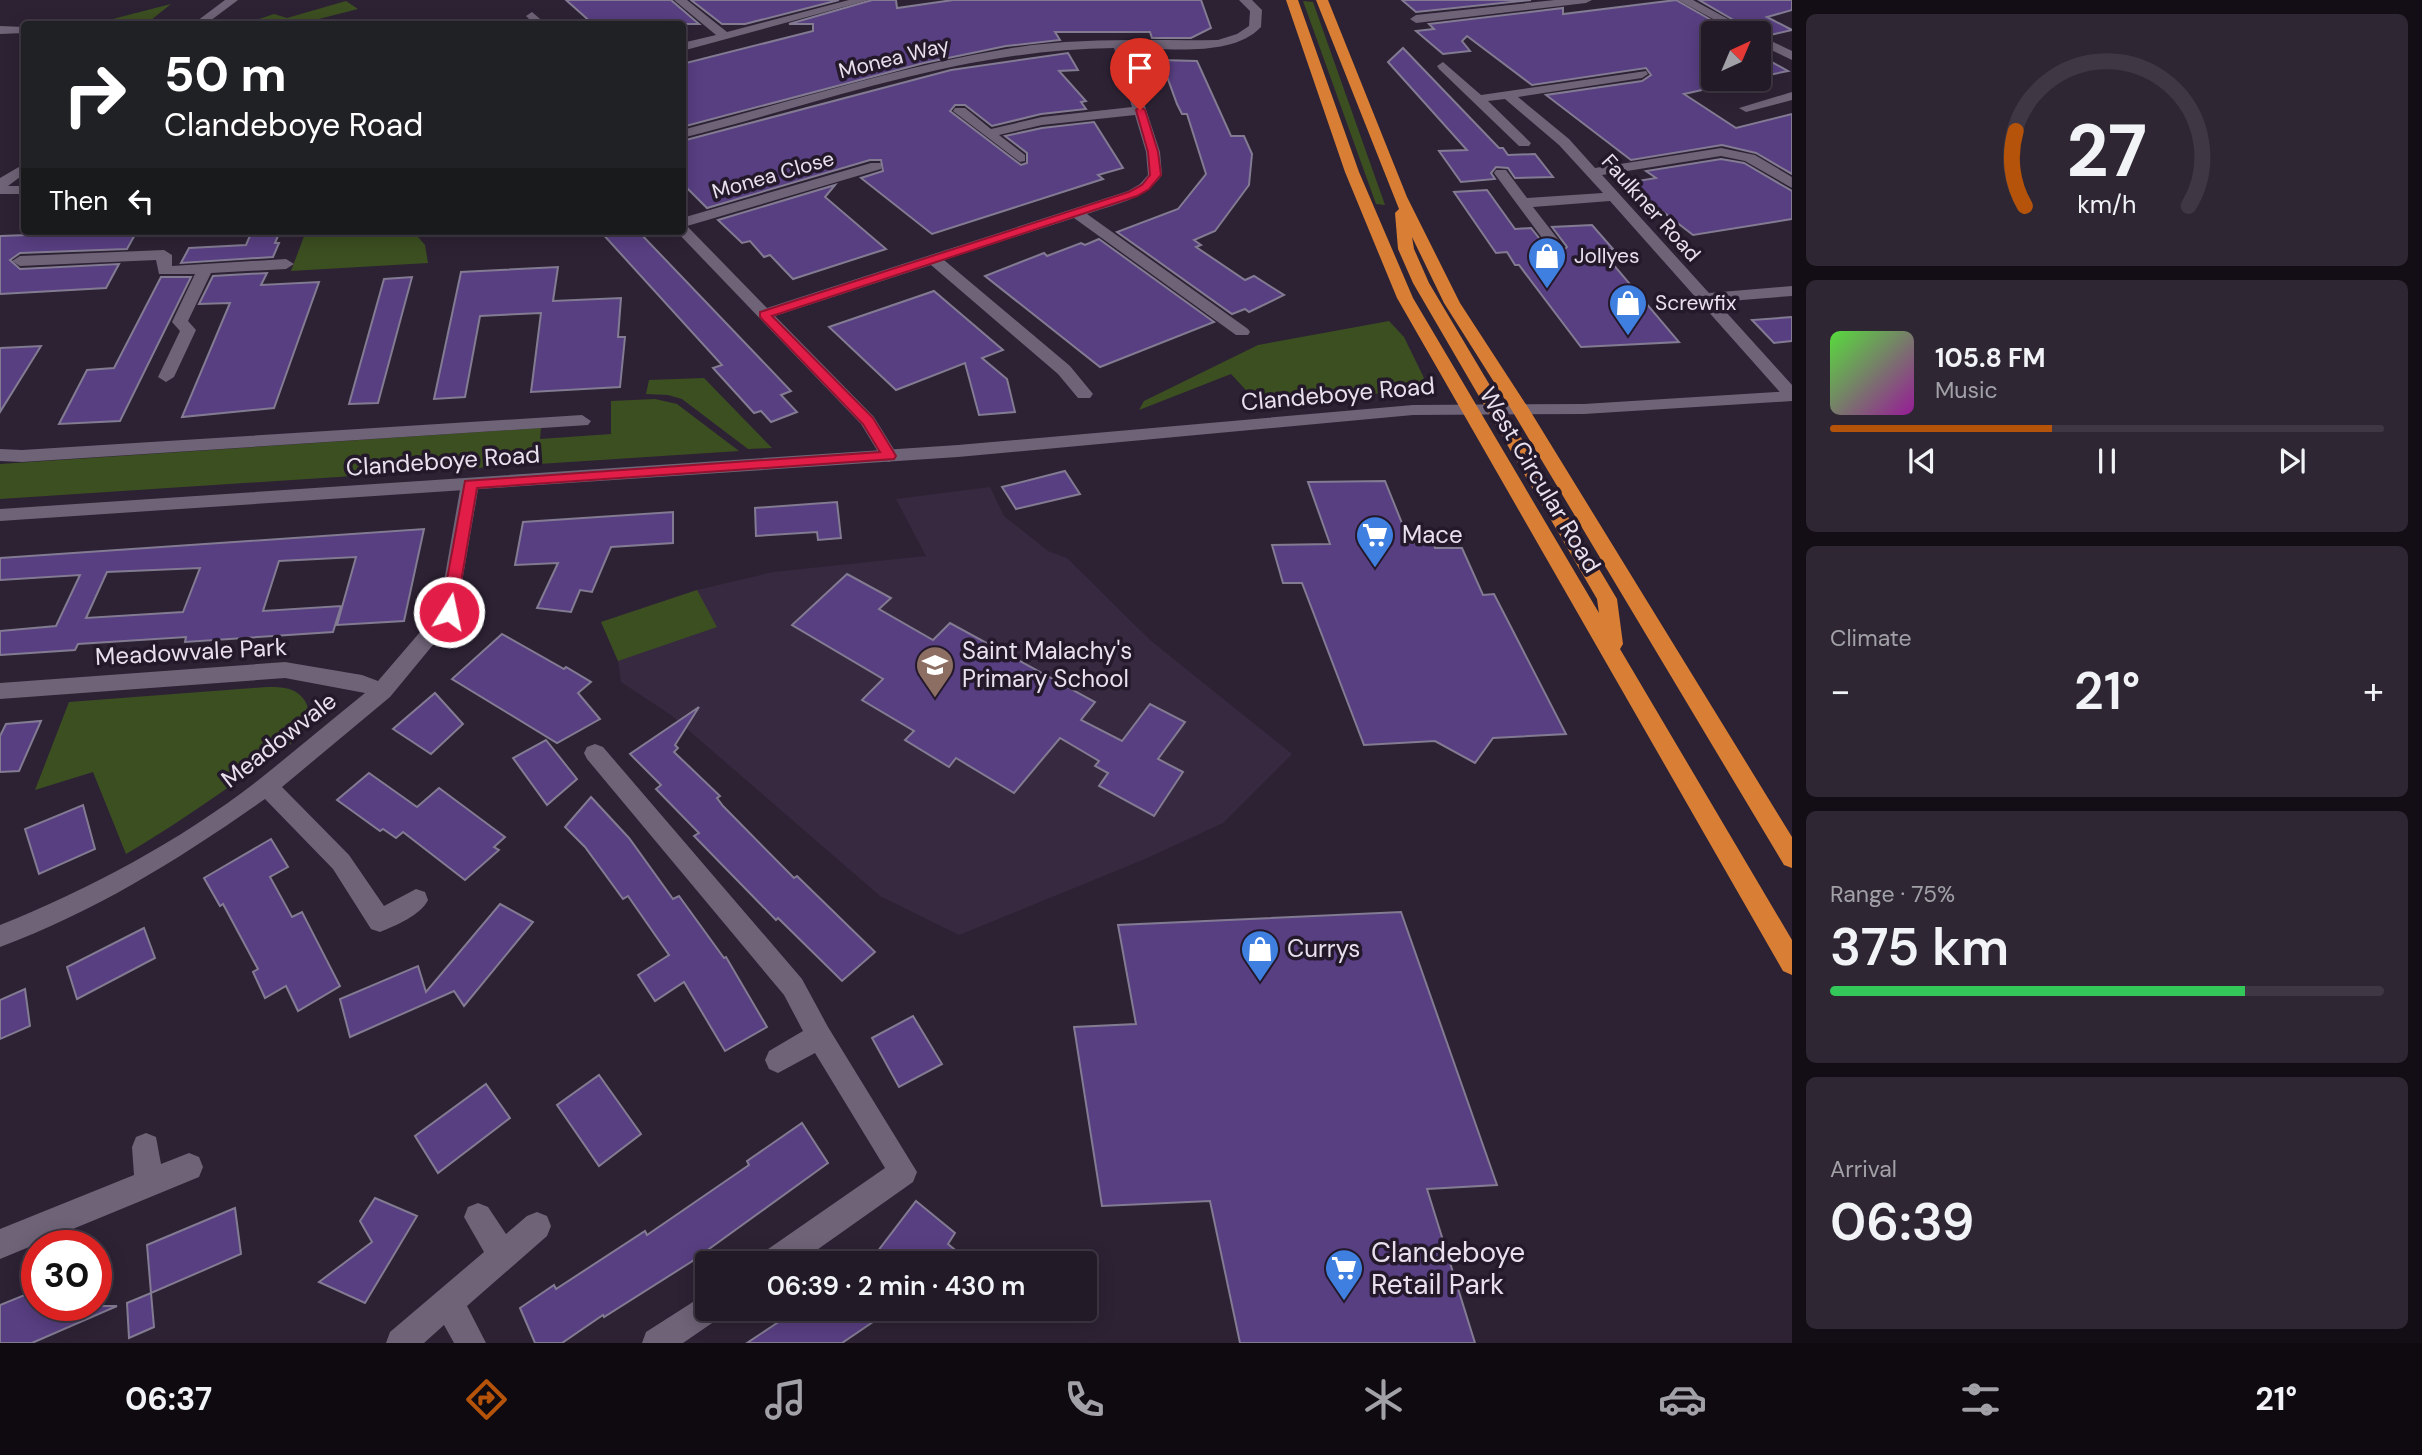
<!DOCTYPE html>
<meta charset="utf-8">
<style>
body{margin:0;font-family:"DM Sans",sans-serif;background:#2e2733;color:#f1f3f6;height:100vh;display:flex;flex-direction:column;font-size:26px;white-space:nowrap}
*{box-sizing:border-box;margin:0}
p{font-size:23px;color:#a2a1a7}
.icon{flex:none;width:38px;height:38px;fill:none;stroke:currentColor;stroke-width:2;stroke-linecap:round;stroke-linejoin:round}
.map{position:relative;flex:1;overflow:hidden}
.side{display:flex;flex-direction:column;gap:14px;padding:14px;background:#130e15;width:630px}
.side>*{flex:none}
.top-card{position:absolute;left:21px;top:21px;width:665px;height:214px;border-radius:7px;box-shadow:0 4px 18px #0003,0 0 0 2px #3f3844;background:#202124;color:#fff;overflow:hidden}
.needle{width:46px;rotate:44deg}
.fabs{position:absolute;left:1701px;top:21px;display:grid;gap:14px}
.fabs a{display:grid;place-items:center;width:70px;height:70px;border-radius:7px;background:#221a27;box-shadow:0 4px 18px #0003,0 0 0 2px #3f3844;font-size:35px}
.speed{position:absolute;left:21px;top:1230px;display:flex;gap:14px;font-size:35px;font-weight:700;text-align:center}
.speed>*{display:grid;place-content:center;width:91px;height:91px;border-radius:50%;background:#221a27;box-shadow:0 4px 18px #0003,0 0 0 2px #3f3844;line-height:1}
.speed .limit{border:10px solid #d22;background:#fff;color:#111}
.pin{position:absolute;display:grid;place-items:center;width:60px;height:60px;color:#fff;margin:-72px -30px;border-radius:50% 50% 50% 0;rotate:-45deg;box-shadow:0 0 7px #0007}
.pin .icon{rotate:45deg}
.me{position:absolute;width:77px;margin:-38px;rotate:10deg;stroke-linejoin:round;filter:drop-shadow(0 0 5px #0008)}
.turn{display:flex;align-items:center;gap:24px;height:147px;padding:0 28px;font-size:32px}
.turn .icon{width:91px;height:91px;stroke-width:2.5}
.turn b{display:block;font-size:49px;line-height:60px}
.then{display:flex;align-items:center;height:66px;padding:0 28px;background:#0003;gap:14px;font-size:26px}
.big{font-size:52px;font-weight:600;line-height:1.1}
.side .widget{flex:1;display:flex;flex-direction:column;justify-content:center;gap:10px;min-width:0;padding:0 24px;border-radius:10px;background:#2e2733}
.side .dial{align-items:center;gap:0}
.dial svg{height:182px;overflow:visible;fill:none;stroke:#3f3844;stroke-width:7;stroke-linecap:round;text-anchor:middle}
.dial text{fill:#f1f3f6;stroke:none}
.song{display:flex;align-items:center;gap:21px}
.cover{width:84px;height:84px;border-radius:10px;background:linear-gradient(135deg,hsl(110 70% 55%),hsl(300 70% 35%))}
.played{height:7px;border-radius:4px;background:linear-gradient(90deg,#b45309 40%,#3f3844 40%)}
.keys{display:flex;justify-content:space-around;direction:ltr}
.heat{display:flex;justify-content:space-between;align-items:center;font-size:38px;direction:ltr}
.charge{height:10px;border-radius:5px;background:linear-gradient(90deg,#34c759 75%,#3f3844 0)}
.trip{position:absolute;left:695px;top:1251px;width:402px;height:70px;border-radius:7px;background:#221a27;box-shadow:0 4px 18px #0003,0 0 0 2px #3f3844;font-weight:600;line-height:70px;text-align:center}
.dock{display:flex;height:112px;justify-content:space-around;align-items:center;background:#0e0a10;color:#a2a1a7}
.dock .icon{width:49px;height:49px}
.dock .on{color:#b45309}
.dock b{font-size:32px;color:#f1f3f6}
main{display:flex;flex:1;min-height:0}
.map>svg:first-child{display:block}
.built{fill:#372940}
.green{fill:#3c4f21}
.building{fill:#583f82;stroke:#827b92;stroke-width:2;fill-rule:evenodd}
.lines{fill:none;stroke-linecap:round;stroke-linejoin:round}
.street{fill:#6f6377;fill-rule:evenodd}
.secondary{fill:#6f6377;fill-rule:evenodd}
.highway{fill:#d87f35;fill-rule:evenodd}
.route{fill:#e11d48;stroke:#92132f;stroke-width:2}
.labels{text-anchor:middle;stroke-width:7;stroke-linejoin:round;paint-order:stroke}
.far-street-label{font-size:21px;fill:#e8e1ed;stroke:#23192a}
.far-poi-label{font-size:21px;fill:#e8e1ed;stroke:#23192a;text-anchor:start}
.street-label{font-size:24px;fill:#e8e1ed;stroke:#23192a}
.poi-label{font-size:24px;fill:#e8e1ed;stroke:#23192a;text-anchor:start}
.near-poi-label{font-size:28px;fill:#e8e1ed;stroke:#23192a;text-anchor:start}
</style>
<main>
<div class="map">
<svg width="1792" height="1343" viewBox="0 0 1792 1343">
<rect width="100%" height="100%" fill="#2d2234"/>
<path class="built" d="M990,487l14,29 44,35 19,7 83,82 142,114 -69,69 -78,36 -186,76 -79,-39 -209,-181 -50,-33 -3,-21 -17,-39 96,-32 76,-18 153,-16 -30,-57z"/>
<g class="green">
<path d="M346,1l12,8 -59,15h-46l6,-5 15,-5 13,4z"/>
<path d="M1303,1l10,1 72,203 -9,-1z"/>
<path d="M171,4l-25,20h-45v-2z"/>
<path d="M306,231h107l12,14 3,18 -137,8z"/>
<path d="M1389,321l15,16 20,41 -4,7 -10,6 -152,12 -27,-29 -92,36 5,-9 114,-56z"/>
<path d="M704,378l68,70 -24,1 -66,-50 -14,-4 -22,-1 3,-14z"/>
<path d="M655,399l22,5 62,47 -739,48v-35l541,-36 -1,11 71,-5v-33z"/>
<path d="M697,590l20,37 -99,34 -17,-39z"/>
<path d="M267,687c15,0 29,0 38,14 5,8 4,18 0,26 -11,19 -35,32 -53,44 -42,29 -83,58 -126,83l-33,-82 -58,18 34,-88z"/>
</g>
<g class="building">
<path d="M566,0h105l28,24h-106z"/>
<path d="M691,0h148l-94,24h-23z"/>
<path d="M872,0h24l1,8 56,-8h248l10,28 -20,10h-39l-2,-6h-95l5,8 -54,6 -82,17 -242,64v-63l131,-33v-7h-24z"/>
<path d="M1402,0h129l-115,12z"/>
<path d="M1676,0l58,33h-21v46h39l-68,15 52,34 56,-14v60l-36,-21 -34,-8 -91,15 -85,-65 96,-14 9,-6 -5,-7 -114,17 -65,-49 -5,5 8,10 -27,3 -27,-23 18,-2 -5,-5 134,-16v6z"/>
<path d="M1699,0h93v10l-25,7 25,13 -26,6 -10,-3z"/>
<path d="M1403,48l96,100h4l5,7 27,-1 18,23 -38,1 -7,-10 -12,-1 -5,6 4,6 -34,3 -22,-31 28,-1 -79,-88z"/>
<path d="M1068,53l10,17 -19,1 27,30 -5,1 5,7 -45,5 -49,12 -27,-21h-10l-5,6 71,54 6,-2v-10l-22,-17 37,-8 52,-6 29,46 -25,7 5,4 -171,55 -71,-56 22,-7 -2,-11h-11l-163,48 -25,-25v-42l269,-71z"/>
<path d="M1759,55l29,16 -29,6z"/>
<path d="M1161,60l36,1 34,75h13l8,18 -3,31 -34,46 -21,9 7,5 -5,2 49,33 9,-4 30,19 -35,17 -4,-3 -13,5 -115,-82 61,-23 28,-35 -19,-60h-5l-5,-10z"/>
<path d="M1721,159l23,4 48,28v28l-99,16 -67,-52 30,-5 -10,-7z"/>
<path d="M835,185l-10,12 61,52 -93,30 -23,-24 -6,2 -14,-16 -8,2 -24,-23z"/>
<path d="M1487,190l28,39 16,-1 20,25h10l6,-6 -15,-20 40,-2 21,24 -12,1 78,92 -98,5 -62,-82h-4l-8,-13 -11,1 -42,-61z"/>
<path d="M137,231l-10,18 -107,4 -10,7 10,9 99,-5 -13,24 -106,6v-58z"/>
<path d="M252,231h28l-5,12h4l-6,14 -92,6 8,-15 57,-3z"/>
<path d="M600,231h38l153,160 -10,4 16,17 -26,10 -10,-11 -7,2 -41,-45 9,-3z"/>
<path d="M1099,239l115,83 -114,45 -115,-91 59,-23 3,3 34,-13 4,2z"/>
<path d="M558,267l-5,34 68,-3 -3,39h7l-5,50 -89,5 10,-79 -61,3 -15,81 -31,2 27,-127z"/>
<path d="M267,273l-6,12 58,-3 -45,126 -92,9 48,-114 -31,1 14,-28z"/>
<path d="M161,277h30l-71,144 -61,3 28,-54 27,-2z"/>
<path d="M412,277l-34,126 -29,1 35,-125z"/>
<path d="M934,291l69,59 -21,8 25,21 8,33 -36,3 -14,-52 -69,27 -67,-63z"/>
<path d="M1792,317v24l-18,2 -22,-23z"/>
<path d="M41,346l-41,66v-64z"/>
<path d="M1065,471l15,23 -64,15 -14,-22z"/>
<path d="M1385,481l25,62h23l2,5h27l21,47 11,-1 72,140 -73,4 -18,25 -40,-22 -71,4 -62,-162h-19l-11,-38 58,-1 -22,-62z"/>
<path d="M837,502l4,36 -23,2 -1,-8 -61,4 -1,-28z"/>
<path d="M673,512v31l-62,4 -19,45 -12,-2 -9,22 -34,-4 21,-45 -43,2 8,-43z"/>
<path d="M424,529l-20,92 -67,4 19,-68 -77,4 -16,50 78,-5 -8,26 -148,10 1,-5 -108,7 -3,6 -75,5v-24l56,-5 24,-51 -80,5v-22zM200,568l-17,44 -97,6 21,-46z"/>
<path d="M847,574l44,24 -12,11 54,31 17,-17 145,79 -14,18 41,21 28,-37 35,18 -27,37 25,13 -29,44 -55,-30 9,-13 -13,-7 4,-5 -39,-23 -46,55 -58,-35 -7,9 -44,-27 9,-9 -52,-31 21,-21 -91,-54z"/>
<path d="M502,634l62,35 2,-2 25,15 -13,11 22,26 -43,24 -105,-64z"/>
<path d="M435,693l28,31 -32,30 -38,-25z"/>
<path d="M699,707l-24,38 3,3 -4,4 46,44 -3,2 6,8 71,72 3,-2 78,76 -33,29 -64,-63 -2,2 -82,-84 5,-3 -43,-44 5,-4 -31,-31z"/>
<path d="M41,721l-22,50 -19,1v-36l6,-12z"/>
<path d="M546,740l31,39 -30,26 -34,-47z"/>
<path d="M369,773l48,34 22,-19 66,49 -11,10 5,3 -34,30 -62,-48 -7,6 -13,-9 -3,2 -43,-31z"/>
<path d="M591,797l38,41 44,61 6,-3 45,62 2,-1 41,70 -42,24 -41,-69 -29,19 -17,-26 31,-20 -41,-59 -5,3 -38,-52 -20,-20z"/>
<path d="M83,805l12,44 -56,25 -14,-45z"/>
<path d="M271,839l17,28 -18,10 22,40 10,-5 38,74 -42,25 -12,-25 -21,12 -12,-26 5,-3 -35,-65 -3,2 -16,-28z"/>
<path d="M500,904l33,18 -69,84 -10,-15 -104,46 -10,-38 78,-33 8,26z"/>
<path d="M1401,912l96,273 -70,4 48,154h-235l-30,-142 -108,5 -28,-179 62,-3 -18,-99z"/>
<path d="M144,928l11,30 -78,41 -10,-32z"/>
<path d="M25,989l5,37 -30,13v-39z"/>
<path d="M913,1016l29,48 -43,23 -27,-49z"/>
<path d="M599,1075l42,59 -42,32 -42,-61z"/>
<path d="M486,1084l24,34 -72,55 -23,-37z"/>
<path d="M802,1123l26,40 -137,99 -87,55 -1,-2 -41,28h-27l-15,-35 34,-23 2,4 89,-58 2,4 102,-70 -2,-4z"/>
<path d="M375,1198l42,18 -52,87 -46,-21 53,-40 -12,-21z"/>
<path d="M916,1201l39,32 -7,11 24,20h-104z"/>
<path d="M235,1208l6,46 -90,39 -4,-48z"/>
<path d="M37,1290v16h80l-85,37h-32v-38z"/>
<path d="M151,1293l3,34 -25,11 -2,-35z"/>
<path d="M781,1309h111l-50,34h-95l39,-26z"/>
</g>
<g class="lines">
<g class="street">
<path d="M225,0h13l-32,24h-13z"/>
<path d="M674,0h13l40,32 122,-32h20l-187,51v-8l34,-8z"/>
<path d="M1239,0h13l10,10 -1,17c-29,31 -95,21 -135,21l34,104 2,23c-18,25 -47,29 -75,39l161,115 2,3 -2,3h-12l-162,-117 -130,42 126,106 23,28 -3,4h-12l-20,-24 -127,-109 -156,51 99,101 24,39 -9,6 -6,-2 -22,-36 -185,-193h6v-13l189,-55h10v6l-194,57 80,82 361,-117 12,-7 8,-9 -2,-23 -11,-37 -93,10 -43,10 26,20v6l-5,1 -67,-51 2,-3h10l26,21 51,-12 90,-10 -18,-59c-148,1 -289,54 -432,90v-8c108,-28 215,-63 324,-81 70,-12 142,-8 212,-9l19,-6 12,-8 1,-15z"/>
<path d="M1555,0h37l-6,3 -170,20 -6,-4 6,-4z"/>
<path d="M1678,0h15l61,33h-15z"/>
<path d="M532,12l14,12h-12l-8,-8z"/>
<path d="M0,26l24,1v6l-24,1z"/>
<path d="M1759,35l33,16v9l-33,-16z"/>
<path d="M1443,62l38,33 165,-24 2,3 -6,4 -124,19 51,42 26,29 126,-20 34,7 37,22v11l-47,-27 -24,-5 -119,19 107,118 83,-7v10l-75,6 75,83v15l-6,-1 -176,-198 -77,6 31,40 -3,3h-10l-57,-77 2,-3h10l21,28 76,-5 -44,-48 -54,-46 -17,2 43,42 -2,3h-10l-80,-77 -2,-3z"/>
<path d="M1792,92v8l-46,12 -7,-4z"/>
<path d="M24,164v10l-16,12h16v8h-24v-16z"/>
<path d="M164,250l8,5v11l114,-7 8,5 -8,5 -75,4 -23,48 8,9 -22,47 -8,5 -8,-5 22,-46 -8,-9 23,-48h-36l-3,-14 -136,6 -8,-5 8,-5z"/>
<path d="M582,415l9,6 -3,4 -566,37 -22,-1v-12l22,1z"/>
<path d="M470,478l6,2 3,4 -23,133 -66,80 -108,90 67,68 35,51 32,-17 9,3 3,8c-7,15 -33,26 -48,32l-9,-3 -38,-60 -68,-70c-84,59 -168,112 -265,148v-22c92,-37 183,-86 261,-147 35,-28 69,-57 104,-85l-80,-15 -285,21v-16l285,-21 77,13 16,6 61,-71 22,-126 3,-4z"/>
<path d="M595,744l8,3 199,232 26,48 89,145 -4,10 -116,82h-40l4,-10 124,-86 -70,-115 -37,20 -9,-4 -4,-9 4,-9 34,-20 -19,-36 -197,-236 -3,-6 3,-6z"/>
<path d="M146,1133l10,4 5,27 28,-11 10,4 4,10 -4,10 -199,82v-30l134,-54 -2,-28 4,-10z"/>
<path d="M478,1203l10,4 18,27 21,-18 10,-4 10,4 4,10 -4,10 -80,70 19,37h-32l-10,-18 -20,18h-38l4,-11 94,-80 -20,-35 4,-10z"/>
<path d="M707,1293v16h15l-4,10 -35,24h-41l4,-11z"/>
</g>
<path class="secondary" d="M1792,391v10l-208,13 -171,1 -455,42 -958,64v-12l958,-64 455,-40 171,-1z"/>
<path class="highway" d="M1286,0h12l61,172 54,126 186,315 -2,-14 -184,-316 -15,-34 -3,-36 4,-4 -83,-209h12l79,197 53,106 69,106 263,428v31l-8,-3 -273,-456 -67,-106 -32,-66 2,12 15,34 188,316 6,45 -3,5 172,291v35l-9,-4 -386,-673 -52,-126z"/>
</g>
<path class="route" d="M1140,107l5,3 13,42 3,23 -12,14 -12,7 -365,120 101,102 23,38 -2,3 -417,29 -21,124 -7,6 -6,-2 -2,-4 24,-131 415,-29 -17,-28 -103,-107v-5l369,-120 13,-7 8,-10 -2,-23 -12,-42z"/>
<defs>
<symbol id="shop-pin" viewBox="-11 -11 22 30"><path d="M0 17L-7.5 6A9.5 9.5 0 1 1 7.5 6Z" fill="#3f7fe0" stroke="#23192a"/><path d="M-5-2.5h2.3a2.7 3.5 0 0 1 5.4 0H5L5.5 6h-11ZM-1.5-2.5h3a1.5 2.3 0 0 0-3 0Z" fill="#fff"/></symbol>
<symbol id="supermarket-pin" viewBox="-11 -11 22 30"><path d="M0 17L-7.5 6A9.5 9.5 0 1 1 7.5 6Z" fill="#3f7fe0" stroke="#23192a"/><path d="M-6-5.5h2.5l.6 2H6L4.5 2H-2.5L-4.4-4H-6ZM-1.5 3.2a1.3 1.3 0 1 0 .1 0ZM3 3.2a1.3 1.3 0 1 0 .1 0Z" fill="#fff"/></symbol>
<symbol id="school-pin" viewBox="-11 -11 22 30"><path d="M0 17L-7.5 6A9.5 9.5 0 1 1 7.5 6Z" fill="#8d6e63" stroke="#23192a"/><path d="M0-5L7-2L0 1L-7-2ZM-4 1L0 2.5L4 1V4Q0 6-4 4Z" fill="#fff"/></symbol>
</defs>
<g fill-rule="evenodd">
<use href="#shop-pin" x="1525" y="234" width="44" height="60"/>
<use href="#shop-pin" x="1606" y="281" width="44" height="60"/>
<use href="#supermarket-pin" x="1353" y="513" width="44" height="60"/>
<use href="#school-pin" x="913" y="643" width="44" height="60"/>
<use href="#shop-pin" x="1238" y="927" width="44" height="60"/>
<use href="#supermarket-pin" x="1322" y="1246" width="44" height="60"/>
</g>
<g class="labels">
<g class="far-street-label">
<text transform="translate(894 58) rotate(-14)" y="7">Monea Way</text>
<text transform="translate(773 175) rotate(-16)" y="7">Monea Close</text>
<text transform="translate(1651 208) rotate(48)" y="7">Faulkner Road</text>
</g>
<g class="far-poi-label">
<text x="1574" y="263">Jollyes</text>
<text x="1655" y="310">Screwfix</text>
</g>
<g class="street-label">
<text transform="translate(1338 394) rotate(-5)" y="8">Clandeboye Road</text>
<text transform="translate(443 461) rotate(-4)" y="8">Clandeboye Road</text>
<text transform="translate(1540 480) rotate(59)" y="8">West Circular Road</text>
<text transform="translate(191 652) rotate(-3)" y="8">Meadowvale Park</text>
<text transform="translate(279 740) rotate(-38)" y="8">Meadowvale</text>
</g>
<g class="poi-label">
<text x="1402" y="543">Mace</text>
<text x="962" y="659">Saint Malachy's<tspan x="962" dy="28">Primary School</tspan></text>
<text x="1287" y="957">Currys</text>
</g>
<g class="near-poi-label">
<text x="1371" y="1262">Clandeboye<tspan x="1371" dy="32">Retail Park</tspan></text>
</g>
</g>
</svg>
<div class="fabs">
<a><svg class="needle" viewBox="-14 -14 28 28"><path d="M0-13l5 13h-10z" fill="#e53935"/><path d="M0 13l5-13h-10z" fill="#a2a1a7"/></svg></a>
</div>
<div class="speed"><div class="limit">30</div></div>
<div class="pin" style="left:1140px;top:110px;background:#d93025"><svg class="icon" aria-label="arrive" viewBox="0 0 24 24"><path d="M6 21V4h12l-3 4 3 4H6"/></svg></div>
<svg class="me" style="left:449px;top:612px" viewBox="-20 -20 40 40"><circle r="17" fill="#e11d48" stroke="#fff" stroke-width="3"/><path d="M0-11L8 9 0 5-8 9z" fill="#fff"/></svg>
<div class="trip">06:39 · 2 min · 430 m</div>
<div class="top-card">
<div class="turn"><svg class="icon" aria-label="right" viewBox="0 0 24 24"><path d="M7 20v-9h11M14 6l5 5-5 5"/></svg><div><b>50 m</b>Clandeboye Road</div></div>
<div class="then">Then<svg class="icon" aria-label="left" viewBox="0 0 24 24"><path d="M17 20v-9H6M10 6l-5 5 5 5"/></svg></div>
</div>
</div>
<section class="side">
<div class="widget dial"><svg viewBox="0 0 100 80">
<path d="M14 69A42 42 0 1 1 86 69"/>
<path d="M14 69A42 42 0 0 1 10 36" stroke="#b45309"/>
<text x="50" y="56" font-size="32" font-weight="700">27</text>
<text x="50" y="72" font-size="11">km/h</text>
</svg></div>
<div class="widget">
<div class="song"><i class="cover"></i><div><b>105.8 FM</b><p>Music</p></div></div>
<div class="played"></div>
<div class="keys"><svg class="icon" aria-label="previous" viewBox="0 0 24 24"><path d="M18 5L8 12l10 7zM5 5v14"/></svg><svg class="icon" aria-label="pause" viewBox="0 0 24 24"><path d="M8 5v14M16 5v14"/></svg><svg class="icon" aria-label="next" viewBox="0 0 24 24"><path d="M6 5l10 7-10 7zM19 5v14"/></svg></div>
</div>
<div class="widget"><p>Climate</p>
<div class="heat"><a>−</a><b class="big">21°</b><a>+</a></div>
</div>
<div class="widget"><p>Range · 75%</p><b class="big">375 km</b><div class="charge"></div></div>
<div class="widget"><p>Arrival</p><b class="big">06:39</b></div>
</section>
</main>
<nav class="dock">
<b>06:37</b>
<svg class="icon on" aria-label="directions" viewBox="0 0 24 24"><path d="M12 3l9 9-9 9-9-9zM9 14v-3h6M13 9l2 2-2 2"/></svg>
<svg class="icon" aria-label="music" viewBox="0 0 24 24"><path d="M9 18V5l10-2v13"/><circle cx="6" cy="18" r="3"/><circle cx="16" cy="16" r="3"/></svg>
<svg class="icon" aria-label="phone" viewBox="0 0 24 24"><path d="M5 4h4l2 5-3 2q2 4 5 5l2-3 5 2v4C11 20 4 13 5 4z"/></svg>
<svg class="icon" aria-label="climate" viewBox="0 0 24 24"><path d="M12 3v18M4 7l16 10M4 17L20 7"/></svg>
<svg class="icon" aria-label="car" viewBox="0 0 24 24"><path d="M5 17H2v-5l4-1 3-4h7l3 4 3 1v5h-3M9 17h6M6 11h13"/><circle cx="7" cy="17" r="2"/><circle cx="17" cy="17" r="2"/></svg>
<svg class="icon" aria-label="filters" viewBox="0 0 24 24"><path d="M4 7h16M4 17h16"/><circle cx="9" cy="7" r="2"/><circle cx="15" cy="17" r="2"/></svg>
<b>21°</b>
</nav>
